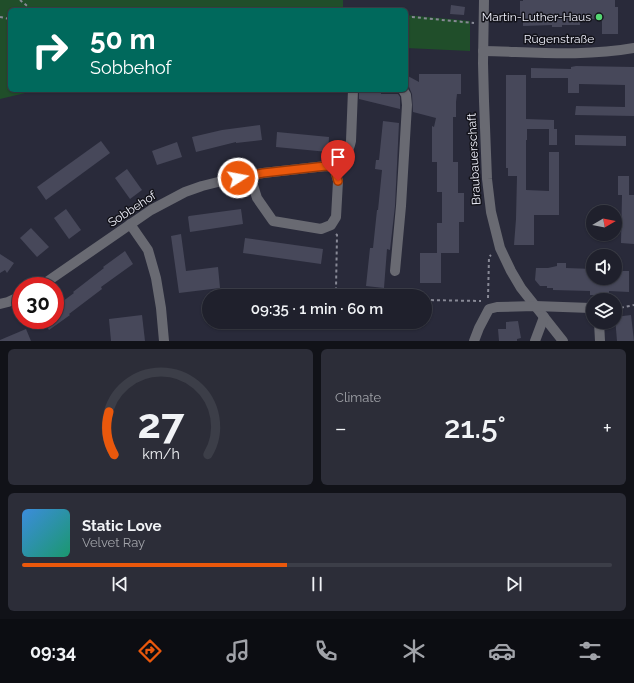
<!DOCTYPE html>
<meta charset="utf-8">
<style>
body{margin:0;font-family:Raleway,sans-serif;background:#2c2d38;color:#f1f3f6;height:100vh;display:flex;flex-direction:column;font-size:15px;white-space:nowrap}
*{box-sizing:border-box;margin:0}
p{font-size:13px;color:#a1a3a9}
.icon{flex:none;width:22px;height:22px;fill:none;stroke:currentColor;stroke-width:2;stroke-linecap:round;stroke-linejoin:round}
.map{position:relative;height:341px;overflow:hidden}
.drawer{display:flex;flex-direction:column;gap:8px;padding:8px;background:#111218;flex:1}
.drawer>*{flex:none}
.banner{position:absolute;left:8px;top:8px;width:400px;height:84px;border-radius:6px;box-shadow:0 1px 3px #0004,0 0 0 1px #3c3e48;background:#00695c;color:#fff;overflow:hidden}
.needle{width:26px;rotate:80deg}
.buttons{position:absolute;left:586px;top:205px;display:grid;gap:8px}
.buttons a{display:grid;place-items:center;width:36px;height:36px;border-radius:50%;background:#1f202c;box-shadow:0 1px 3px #0004,0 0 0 1px #3c3e48;font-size:20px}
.speed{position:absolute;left:12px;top:277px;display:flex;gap:8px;font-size:20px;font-weight:700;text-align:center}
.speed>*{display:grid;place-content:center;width:52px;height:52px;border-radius:50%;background:#1f202c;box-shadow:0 1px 3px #0004,0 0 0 1px #3c3e48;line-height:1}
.speed .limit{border:6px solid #d22;background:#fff;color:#111}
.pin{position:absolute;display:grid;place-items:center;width:34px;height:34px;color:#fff;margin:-41px -17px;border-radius:50% 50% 50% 0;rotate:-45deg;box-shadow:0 0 4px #0007}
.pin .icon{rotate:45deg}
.me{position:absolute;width:44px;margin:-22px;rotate:79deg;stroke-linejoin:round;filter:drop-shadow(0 0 3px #0008)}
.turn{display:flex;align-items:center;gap:14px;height:84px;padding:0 16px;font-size:18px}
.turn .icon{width:52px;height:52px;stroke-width:2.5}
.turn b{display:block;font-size:28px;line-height:34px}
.big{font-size:30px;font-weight:600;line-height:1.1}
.drawer .tile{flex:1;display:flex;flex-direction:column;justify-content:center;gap:6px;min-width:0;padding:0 14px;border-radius:6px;background:#2c2d38}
.drawer .dial{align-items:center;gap:0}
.dial svg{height:104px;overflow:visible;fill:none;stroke:#3c3e48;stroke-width:7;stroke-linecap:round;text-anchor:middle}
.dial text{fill:#f1f3f6;stroke:none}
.song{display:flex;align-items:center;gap:12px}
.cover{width:48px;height:48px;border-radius:6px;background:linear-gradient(135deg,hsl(210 70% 55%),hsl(160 70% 35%))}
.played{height:4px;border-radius:2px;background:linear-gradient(90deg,#ea580c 45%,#3c3e48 45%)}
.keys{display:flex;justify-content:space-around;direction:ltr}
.heat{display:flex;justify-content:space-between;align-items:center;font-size:22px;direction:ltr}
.drawer .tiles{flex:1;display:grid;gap:8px;grid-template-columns:1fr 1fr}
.tile:last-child{grid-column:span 2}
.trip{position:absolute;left:202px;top:289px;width:230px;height:40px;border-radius:20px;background:#1f202c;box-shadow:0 1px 3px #0004,0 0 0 1px #3c3e48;font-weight:600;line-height:40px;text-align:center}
.tab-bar{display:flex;height:64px;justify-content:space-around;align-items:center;background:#0c0d12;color:#a1a3a9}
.tab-bar .icon{width:28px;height:28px}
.tab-bar .on{color:#ea580c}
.tab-bar b{font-size:18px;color:#f1f3f6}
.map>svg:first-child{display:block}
.green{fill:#204e2a}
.building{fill:#47485a}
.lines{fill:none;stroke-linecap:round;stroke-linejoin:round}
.path{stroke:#888996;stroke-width:2;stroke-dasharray:3 3;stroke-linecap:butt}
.minor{stroke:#696a72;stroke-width:10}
.route-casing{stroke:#983908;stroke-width:10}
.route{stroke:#ea580c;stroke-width:7}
.poi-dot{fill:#54d672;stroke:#13131a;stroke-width:1.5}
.labels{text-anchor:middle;stroke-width:3;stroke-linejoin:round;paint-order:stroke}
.poi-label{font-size:12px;fill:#eff0fb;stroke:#13131a;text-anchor:end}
.street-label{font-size:12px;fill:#eff0fb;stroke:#13131a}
</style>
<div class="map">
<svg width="634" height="341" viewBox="0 0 634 341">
<rect width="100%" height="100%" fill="#292a3a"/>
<g class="green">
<path d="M0,0h343v10h-333v80h28l-38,9z"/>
<path d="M406,15l64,6v30l-64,-3z"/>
</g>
<g class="building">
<path d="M523,0h92v7h3v27h-16v-15h-22v6h-18v2h-10v-2l-29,1v-9h-3v-16h3z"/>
<path d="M451,5l14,2 -1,8 -14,-1z"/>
<path d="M576,66l58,1v49l-59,-1 1,-9 49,1v-22l-46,-1v9h-11v-15h-37v-10l40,1v-2z"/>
<path d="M419,74h42v20h-4l-1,8v15h-3v45h5v31h6v29h-5v31h-22v-30h5v-31h-5v-30h-5v-36l2,1 2,-9 -23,-6 -1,-18 -3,-7 -3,-3v-9l13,7z"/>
<path d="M506,75h20v44l28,1v9h-27v11h-1v50l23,1v-39h10v63h-25v30h-20l2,-26 1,-43h-9v-8h-2z"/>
<path d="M359,90l11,1v1l11,1v1h17l2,3v12l-41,-10z"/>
<path d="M383,121l16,2 -4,83 -5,44 -3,-1 -3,39 -18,-2 4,-38h3l4,-38h1l4,-40 -7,-1 1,-9h3z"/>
<path d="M260,125l2,15 -26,3v-1l-40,10 -4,-15 30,-7z"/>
<rect x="549" y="129" width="8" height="16"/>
<path d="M277,132l52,5 -1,15 -52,-5z"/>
<path d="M575,135l51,1v10l-51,-1z"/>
<path d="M101,141l9,12 -64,47 -9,-13z"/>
<path d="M177,142l5,15 -25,8 -5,-14z"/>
<path d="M127,169l15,21 -12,9 -15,-21z"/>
<path d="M618,176h11v19h5v49l-13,-1 1,-48h-4z"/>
<path d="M66,209l15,21 -12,9 -15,-21z"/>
<path d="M241,209l2,15 -53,8 -2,-15 1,-1z"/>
<path d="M31,228l18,19 -12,10 -17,-19z"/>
<path d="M181,234l5,37 32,-4 2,21 -41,5 -8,-57z"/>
<path d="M245,238l78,11 -2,15 -78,-11z"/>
<path d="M125,251l8,13 -32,23 1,2 -33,25 1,1 -21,15 -7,-10h13v-13l19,-14 -1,-1 31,-24 -1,-1z"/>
<rect x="420" y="253" width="21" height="30"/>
<path d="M0,254l14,9 -7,10 -2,-3 -5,3z"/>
<path d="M557,263h9v5l27,1v9h22v-7h14v21l-20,-1v4h-19v-4l-37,-1v-2h-6v-2h-7l-5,-6 1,-12h12l9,-2z"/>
<path d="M142,315l3,26h-34l-2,-22z"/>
<path d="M631,315l3,26h-17l-2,-24z"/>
<path d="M518,321l3,17 -4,1v2h-18l-1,-12h8v-7z"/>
<path d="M26,329l5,12h-31v-1z"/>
</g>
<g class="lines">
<g class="path">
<path d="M20,0l12,10"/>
<path d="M0,17l10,2"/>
<path d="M406,18l6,-1 62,6"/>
<path d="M336,234l1,1 -1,54 5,6 57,1"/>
<path d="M488,298l1,-41 2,-2"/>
<path d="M425,300l56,1"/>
<path d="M615,309l19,-4"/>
</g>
<g class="minor">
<path d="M484,0l-1,63 1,38 3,78 4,33 9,36 11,23 10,17 42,53"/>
<path d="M483,51c49,1 102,6 151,-3"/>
<path d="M334,167c9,-9 14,-12 17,-26l2,-51"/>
<path d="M130,224l18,26 8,28 5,30 3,33"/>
<path d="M395,271l6,-65 6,-101 -1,-10 -3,-5"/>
<path d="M39,286l9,-5 103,-71 34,-18 17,-6 24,-6 37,-7 63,-7 8,1 4,14 -2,36 -5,8 -10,4 -48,-8 -16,-23 -7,-22"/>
<path d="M0,304l8,-2 13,-6"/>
<path d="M599,322l1,19"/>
<path d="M474,341l5,-13 10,-19 8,-2 38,-1 56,2 2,2"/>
<path d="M535,341l9,-24"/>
</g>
</g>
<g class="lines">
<defs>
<path id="route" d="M238,178l25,-5 63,-7 8,1 4,14"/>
</defs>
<use href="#route" class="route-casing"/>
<use href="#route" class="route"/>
</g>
<circle class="poi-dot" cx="599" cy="17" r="4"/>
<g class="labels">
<g class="poi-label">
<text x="591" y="21">Martin-Luther-Haus</text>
</g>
<g class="street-label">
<text x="559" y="43">Rügenstraße</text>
<text transform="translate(474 159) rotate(-93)" y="4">Braubauerschaft</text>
<text transform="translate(132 209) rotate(-33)" y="4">Sobbehof</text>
</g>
</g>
</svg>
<div class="buttons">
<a><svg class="needle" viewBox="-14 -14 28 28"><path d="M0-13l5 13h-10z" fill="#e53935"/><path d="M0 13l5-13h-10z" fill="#a1a3a9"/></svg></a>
<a><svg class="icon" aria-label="sound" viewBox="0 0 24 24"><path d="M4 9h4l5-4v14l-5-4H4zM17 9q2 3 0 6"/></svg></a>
<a><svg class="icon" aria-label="layers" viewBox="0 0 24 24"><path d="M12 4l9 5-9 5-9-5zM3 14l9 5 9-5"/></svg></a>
</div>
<div class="speed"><div class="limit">30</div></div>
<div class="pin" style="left:338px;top:181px;background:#d93025"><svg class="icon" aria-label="arrive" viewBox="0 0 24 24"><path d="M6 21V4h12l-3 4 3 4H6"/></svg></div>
<svg class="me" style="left:238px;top:178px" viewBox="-20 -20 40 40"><circle r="17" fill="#ea580c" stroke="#fff" stroke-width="3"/><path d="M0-11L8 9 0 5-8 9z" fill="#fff"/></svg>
<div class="trip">09:35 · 1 min · 60 m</div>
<div class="banner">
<div class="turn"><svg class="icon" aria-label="right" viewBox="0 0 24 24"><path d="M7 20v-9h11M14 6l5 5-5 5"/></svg><div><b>50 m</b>Sobbehof</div></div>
</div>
</div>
<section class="drawer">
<div class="tiles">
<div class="tile dial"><svg viewBox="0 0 100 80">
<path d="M14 69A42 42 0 1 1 86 69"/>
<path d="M14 69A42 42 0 0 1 10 36" stroke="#ea580c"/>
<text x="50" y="56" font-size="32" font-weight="700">27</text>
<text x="50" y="72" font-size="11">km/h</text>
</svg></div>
<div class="tile"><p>Climate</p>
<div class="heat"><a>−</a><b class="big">21.5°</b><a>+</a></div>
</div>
<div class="tile">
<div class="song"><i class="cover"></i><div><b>Static Love</b><p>Velvet Ray</p></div></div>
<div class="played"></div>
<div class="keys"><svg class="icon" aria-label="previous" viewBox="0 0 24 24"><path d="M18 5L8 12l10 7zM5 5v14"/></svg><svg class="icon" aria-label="pause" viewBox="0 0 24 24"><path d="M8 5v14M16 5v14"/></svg><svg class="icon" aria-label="next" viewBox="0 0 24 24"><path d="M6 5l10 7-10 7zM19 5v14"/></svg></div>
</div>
</div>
</section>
<nav class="tab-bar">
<b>09:34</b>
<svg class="icon on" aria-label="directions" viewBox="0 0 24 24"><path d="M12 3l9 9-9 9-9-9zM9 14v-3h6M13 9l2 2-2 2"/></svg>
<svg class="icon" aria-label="music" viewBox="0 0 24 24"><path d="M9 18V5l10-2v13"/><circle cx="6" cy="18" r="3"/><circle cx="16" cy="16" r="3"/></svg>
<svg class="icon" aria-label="phone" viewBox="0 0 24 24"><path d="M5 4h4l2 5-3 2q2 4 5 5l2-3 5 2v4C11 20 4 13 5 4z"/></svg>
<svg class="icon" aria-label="climate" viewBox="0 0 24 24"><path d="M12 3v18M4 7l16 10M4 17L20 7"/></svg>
<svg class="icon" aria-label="car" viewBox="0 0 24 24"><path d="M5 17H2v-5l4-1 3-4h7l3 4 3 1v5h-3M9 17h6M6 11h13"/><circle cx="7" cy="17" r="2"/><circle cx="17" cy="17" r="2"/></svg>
<svg class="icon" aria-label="filters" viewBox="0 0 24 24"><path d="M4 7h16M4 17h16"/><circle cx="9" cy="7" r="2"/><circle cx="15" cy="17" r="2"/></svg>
</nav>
